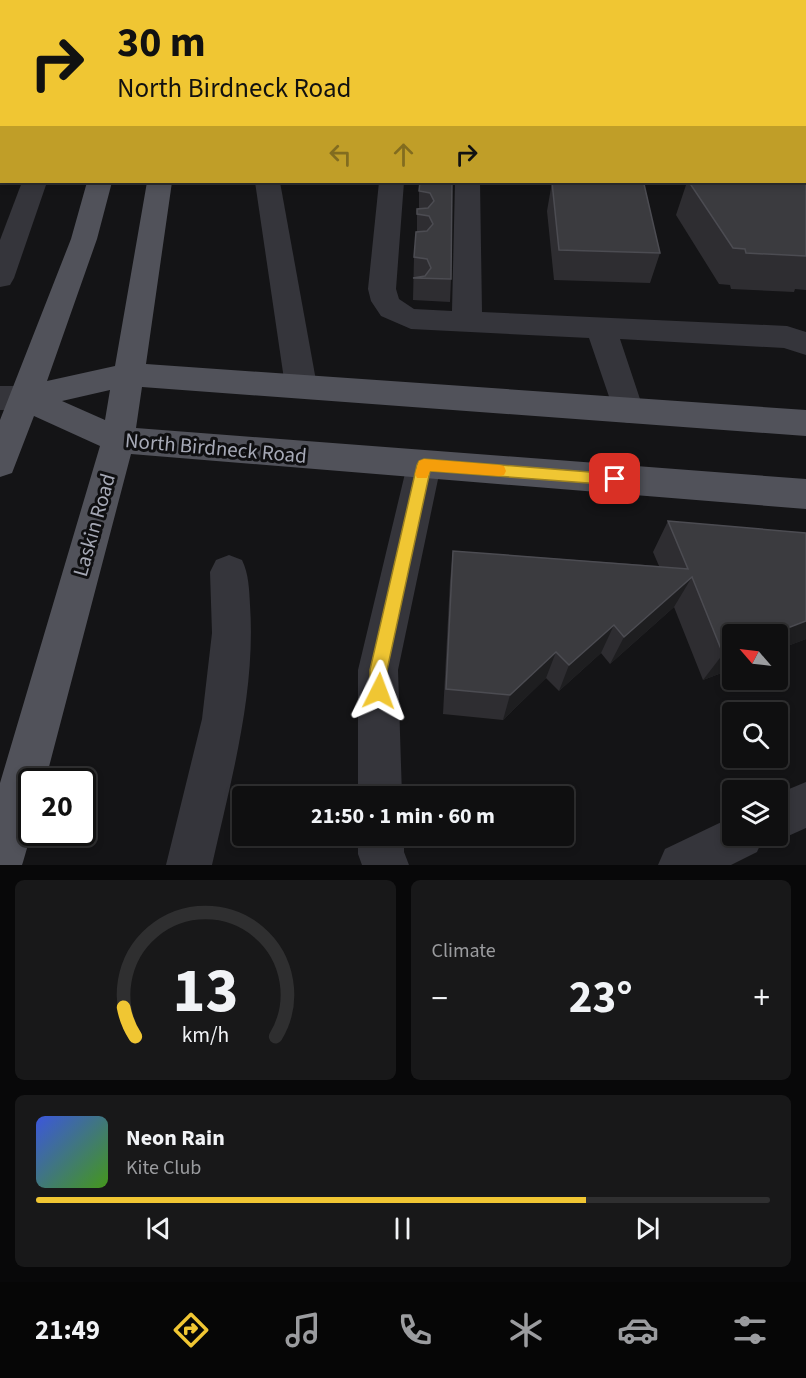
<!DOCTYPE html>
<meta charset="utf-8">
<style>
body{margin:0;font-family:"Source Sans 3",sans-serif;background:#181819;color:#f1f3f6;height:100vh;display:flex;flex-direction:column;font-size:22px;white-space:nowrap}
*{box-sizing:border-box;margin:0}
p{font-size:20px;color:#9b9c9f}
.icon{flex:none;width:33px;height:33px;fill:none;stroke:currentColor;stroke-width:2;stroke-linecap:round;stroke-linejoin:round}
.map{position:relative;height:865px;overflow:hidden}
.sheet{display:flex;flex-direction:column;gap:15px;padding:15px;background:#080809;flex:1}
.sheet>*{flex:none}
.hud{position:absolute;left:0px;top:0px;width:807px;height:183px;box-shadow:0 3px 9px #0003,0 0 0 2px #2f2f30;background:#f0c633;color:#111;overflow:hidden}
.needle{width:39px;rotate:298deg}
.buttons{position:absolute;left:722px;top:624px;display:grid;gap:12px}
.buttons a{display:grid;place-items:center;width:66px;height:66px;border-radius:6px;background:#0f0f10;box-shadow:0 3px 9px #0003,0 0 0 2px #2f2f30;font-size:30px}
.speed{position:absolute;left:18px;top:768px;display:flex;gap:12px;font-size:30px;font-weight:700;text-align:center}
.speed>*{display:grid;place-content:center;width:78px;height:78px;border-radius:50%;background:#0f0f10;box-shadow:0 3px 9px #0003,0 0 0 2px #2f2f30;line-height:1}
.speed .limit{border:3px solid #111;border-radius:9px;background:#fff;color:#111}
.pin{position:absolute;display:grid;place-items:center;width:51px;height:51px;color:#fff;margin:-26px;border-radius:12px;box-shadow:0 3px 9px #0006}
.me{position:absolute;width:66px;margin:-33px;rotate:3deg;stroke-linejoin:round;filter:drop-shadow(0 0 4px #0008)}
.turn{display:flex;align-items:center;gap:21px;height:126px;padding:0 18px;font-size:27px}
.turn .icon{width:78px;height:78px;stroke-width:2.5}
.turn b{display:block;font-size:42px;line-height:51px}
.lanes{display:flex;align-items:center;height:57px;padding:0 18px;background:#0003;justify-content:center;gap:30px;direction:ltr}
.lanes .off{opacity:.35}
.big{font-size:45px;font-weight:700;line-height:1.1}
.sheet .card{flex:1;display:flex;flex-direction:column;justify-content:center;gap:9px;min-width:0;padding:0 21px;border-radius:9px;background:#181819}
.sheet .dial{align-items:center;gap:0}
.dial svg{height:156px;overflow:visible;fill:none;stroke:#2f2f30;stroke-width:7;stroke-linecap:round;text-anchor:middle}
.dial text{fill:#f1f3f6;stroke:none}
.song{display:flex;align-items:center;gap:18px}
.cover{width:72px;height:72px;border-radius:9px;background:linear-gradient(135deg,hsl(230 70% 55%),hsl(100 70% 35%))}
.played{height:6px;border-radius:3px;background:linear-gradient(90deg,#f0c633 75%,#2f2f30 75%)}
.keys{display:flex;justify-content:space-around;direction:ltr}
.heat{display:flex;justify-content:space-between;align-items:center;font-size:33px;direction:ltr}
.sheet .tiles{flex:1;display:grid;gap:15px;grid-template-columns:1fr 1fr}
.card:last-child{grid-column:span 2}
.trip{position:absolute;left:232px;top:786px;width:342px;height:60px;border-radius:6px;background:#0f0f10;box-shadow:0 3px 9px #0003,0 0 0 2px #2f2f30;font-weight:700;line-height:60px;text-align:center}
.dock{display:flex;height:96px;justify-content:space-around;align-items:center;background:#060606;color:#9b9c9f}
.dock .icon{width:42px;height:42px}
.dock .selected{color:#f0c633}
.dock b{font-size:27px;color:#f1f3f6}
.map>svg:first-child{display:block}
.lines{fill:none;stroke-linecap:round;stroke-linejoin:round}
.minor{fill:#35353b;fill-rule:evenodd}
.major{fill:#51525a;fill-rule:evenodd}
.wall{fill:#2e2d31}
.shaded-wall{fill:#1e1e20}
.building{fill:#3b3b3f;stroke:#4c4c52;stroke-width:1.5}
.route{fill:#f0c633;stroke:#9c8121;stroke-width:1.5}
.slow{fill:#f59e0b}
.labels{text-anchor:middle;stroke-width:6;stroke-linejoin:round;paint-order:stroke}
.street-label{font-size:21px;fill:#a6a9b6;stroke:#0f0f11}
</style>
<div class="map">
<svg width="806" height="865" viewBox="0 0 806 865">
<rect width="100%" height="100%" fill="#141416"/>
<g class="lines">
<g class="minor">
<rect x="74" y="0" width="20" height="2"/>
<rect x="226" y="0" width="20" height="2"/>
<path d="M290,0h27l-28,2z"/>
<path d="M502,0h20v2h-19z"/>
<rect x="0" y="21" width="2" height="12"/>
<rect x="0" y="51" width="2" height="12"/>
<rect x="0" y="167" width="2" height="14"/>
<path d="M22,182h25l-33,96 -4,7 -10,2v-47z"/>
<path d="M255,182h25l37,204 -5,8 -11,4 -11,-4 -5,-8z"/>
<path d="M379,182h25l-8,107 3,10 15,10 38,2 3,-129h25l2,130 305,14 19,6v23l-22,-7 -164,-9 24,72 -5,9 -11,3 -11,-3 -28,-82 -178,-9 -30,-13 -10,-15 -3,-12z"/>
<path d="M0,386h24l11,3 5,9 -5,9 -11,3h-24z"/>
<path d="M424,451l12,4 5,10 -43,205 4,126h-44v-126l49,-205 5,-10z"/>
<path d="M229,555l13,5c7,15 7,29 8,45 6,88 -19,175 -38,260h-46l36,-146 10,-86 -2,-61 6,-12z"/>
<path d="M806,782v46l-29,13 -12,-5h12v-42z"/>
<path d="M732,817v19h32l-7,16 -26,13h-73l7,-16z"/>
<path d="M358,836h46v16l5,13h-47l-4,-11z"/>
</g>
<g class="major">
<rect x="114" y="0" width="20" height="2"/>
<rect x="170" y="0" width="20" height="2"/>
<path d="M87,182h25l-15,57 -50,142 68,-15 32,-184h25l-26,182 660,46v26l-664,-49 -6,41 670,51v30l-675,-55 -86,328h-13v49l-9,31 -1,3h-22v-82l100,-337 -66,-30 -22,57 -12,4v-57l71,-181zM110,390l-5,30 -43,-19z"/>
</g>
</g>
<g class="wall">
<path d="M806,167v123l-11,-1 -1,3 -63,-3 -1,-4 -11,-1 -43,-69 11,-33h119z"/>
<path d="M452,182l-1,97 -1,23 -37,-2 1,-43 3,-25v-23h2v-18z"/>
<path d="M552,182l108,71 -10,30 -96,-3 -7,-69z"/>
<path d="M668,521l138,12v106l-29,11v-16l-45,35 -29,11 -29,-73 -64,57 -9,-11 -42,38 -13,-13 -43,42 -60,-6 7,-133 3,-30 206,15 -6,-14z"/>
</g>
<g class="shaded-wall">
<path d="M692,577l-18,30 -64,57 14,-27z"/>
<path d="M806,621v18l-29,11v-16h-5z"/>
<path d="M614,625l-13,28 -42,38 10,-26z"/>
<path d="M732,650v19l-29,11 20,-26z"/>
<path d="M556,652l-10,26 -43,42 7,-25z"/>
</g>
<g class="building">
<path d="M806,167v89l-60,-3 -1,-4 -12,-1 -44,-66h117z"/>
<path d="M420,182h32l-1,97 -38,-1 12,-2 6,-8 -4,-9 -13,-2 2,-25 11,-1 6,-7 -4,-8 -12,-2v-5l11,-1 6,-7 -4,-8 -11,-2z"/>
<path d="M552,182l92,2 16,69 -101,-3z"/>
<path d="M668,521l138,12v88l-34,13h-40v16l-9,4 -31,-77 -68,60 -10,-12 -45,40 -13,-13 -46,43 -64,-6 7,-138 235,18z"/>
</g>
<path class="route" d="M424,459l191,15 5,1 2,4 -2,5 -5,1 -185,-14 -43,199v21l-2,6 -6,2 -6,-2 -3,-6v-21l47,-205 2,-4z"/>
<path class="slow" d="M424,459l75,6 5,1 2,5 -2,4 -5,1 -69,-5 -3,7h-10l-2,-4 4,-13z"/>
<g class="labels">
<g class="street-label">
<text transform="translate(216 448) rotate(5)" y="7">North Birdneck Road</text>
<text transform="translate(94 525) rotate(-74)" y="7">Laskin Road</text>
</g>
</g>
</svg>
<div class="buttons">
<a><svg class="needle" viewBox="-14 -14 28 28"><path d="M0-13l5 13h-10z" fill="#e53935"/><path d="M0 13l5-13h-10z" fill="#9b9c9f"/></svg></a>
<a><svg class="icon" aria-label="search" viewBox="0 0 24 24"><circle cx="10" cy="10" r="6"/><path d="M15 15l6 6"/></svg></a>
<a><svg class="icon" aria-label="layers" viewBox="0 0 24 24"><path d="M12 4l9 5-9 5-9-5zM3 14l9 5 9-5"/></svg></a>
</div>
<div class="speed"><div class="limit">20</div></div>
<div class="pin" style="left:615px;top:479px;background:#d93025"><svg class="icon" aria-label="arrive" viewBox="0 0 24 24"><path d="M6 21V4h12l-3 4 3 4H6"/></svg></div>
<svg class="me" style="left:379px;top:691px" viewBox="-20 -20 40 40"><path d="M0-17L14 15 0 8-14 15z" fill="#f0c633" stroke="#fff" stroke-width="4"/></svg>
<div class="trip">21:50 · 1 min · 60 m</div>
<div class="hud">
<div class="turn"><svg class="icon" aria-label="right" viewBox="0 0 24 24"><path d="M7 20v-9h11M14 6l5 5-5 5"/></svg><div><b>30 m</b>North Birdneck Road</div></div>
<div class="lanes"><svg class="icon off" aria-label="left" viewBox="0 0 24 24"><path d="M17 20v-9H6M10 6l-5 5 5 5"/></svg><svg class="icon off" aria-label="ahead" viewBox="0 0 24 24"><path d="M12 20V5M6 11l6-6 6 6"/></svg><svg class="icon" aria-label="right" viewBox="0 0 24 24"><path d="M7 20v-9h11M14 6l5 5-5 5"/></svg></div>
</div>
</div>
<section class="sheet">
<div class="tiles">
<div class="card dial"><svg viewBox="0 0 100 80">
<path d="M14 69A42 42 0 1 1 86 69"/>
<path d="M14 69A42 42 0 0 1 8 54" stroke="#f0c633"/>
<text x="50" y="56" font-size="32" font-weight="700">13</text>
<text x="50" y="72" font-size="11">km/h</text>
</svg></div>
<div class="card"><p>Climate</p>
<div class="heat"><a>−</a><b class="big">23°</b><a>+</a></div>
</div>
<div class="card">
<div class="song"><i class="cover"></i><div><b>Neon Rain</b><p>Kite Club</p></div></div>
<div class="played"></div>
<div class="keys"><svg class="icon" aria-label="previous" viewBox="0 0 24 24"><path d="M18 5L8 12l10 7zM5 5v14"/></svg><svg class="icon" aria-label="pause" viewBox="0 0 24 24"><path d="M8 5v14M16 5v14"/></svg><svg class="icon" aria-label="next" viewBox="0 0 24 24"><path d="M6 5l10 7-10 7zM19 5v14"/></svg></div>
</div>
</div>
</section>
<nav class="dock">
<b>21:49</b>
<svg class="icon selected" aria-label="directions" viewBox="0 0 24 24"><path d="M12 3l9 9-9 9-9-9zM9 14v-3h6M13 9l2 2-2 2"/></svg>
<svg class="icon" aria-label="music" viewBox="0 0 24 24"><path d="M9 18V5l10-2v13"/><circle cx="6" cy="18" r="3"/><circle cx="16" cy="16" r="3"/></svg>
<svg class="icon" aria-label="phone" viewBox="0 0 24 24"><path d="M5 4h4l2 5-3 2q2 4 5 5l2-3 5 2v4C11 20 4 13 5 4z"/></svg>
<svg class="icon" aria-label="climate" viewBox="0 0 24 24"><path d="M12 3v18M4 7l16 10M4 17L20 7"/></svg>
<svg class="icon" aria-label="car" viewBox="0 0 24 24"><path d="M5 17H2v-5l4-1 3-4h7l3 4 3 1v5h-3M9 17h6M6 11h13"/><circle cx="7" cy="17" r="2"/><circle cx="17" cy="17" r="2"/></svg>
<svg class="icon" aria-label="filters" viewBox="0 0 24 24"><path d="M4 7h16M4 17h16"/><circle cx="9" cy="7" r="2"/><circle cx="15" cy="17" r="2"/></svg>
</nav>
